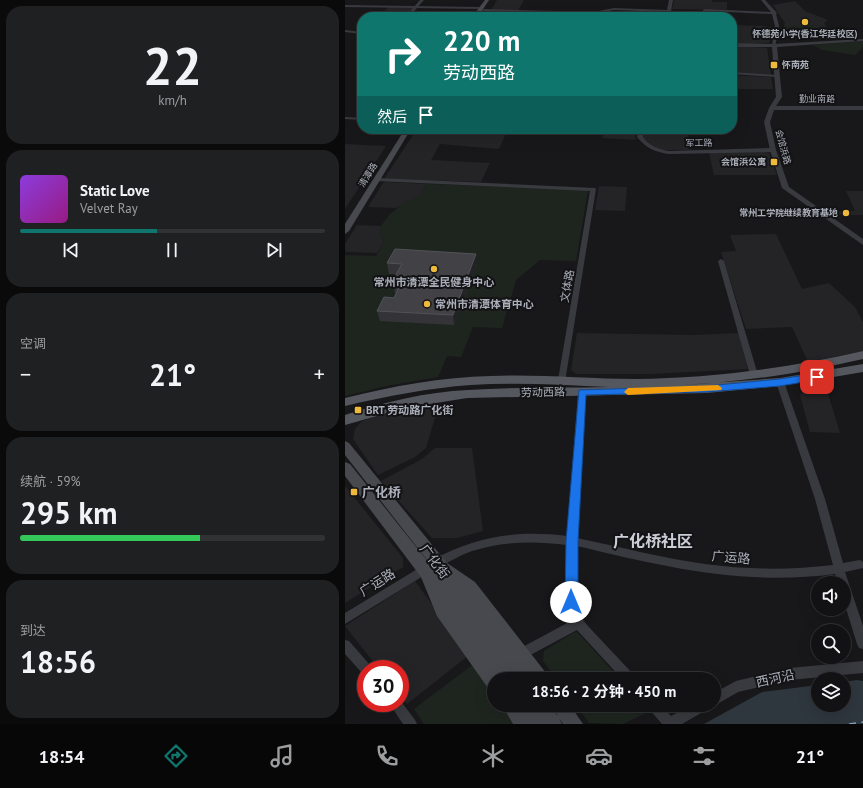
<!DOCTYPE html>
<html lang="zh">
<meta charset="utf-8">
<style>
body{margin:0;font-family:"PT Sans","Noto Sans SC",sans-serif;background:#1f2022;color:#f1f3f6;height:100vh;display:flex;flex-direction:column;font-size:15px;white-space:nowrap}
*{box-sizing:border-box;margin:0}
p{font-size:13px;color:#9c9ea0}
.icon{flex:none;width:22px;height:22px;fill:none;stroke:currentColor;stroke-width:2;stroke-linecap:round;stroke-linejoin:round}
.map{position:relative;flex:1;overflow:hidden}
.sheet{display:flex;flex-direction:column;gap:6px;padding:6px;background:#0a0a0b;width:345px}
.sheet>*{flex:none}
.hud{position:absolute;left:12px;top:12px;width:380px;height:122px;border-radius:16px;box-shadow:0 4px 16px #0002,0 0 0 1px #313234;background:#0f766e;color:#fff;overflow:hidden}
.controls{position:absolute;left:466px;top:576px;display:grid;gap:8px}
.controls a{display:grid;place-items:center;width:40px;height:40px;border-radius:50%;background:#121214;box-shadow:0 4px 16px #0002,0 0 0 1px #313234;font-size:20px}
.speed{position:absolute;left:12px;top:660px;display:flex;gap:8px;font-size:20px;font-weight:700;text-align:center}
.speed>*{display:grid;place-content:center;width:52px;height:52px;border-radius:50%;background:#121214;box-shadow:0 4px 16px #0002,0 0 0 1px #313234;line-height:1}
.speed .limit{border:6px solid #d22;background:#fff;color:#111}
.pin{position:absolute;display:grid;place-items:center;width:34px;height:34px;color:#fff;margin:-17px;border-radius:8px;box-shadow:0 2px 6px #0006}
.me{position:absolute;width:44px;margin:-22px;rotate:0deg;stroke-linejoin:round;filter:drop-shadow(0 0 3px #0008)}
.turn{display:flex;align-items:center;gap:14px;height:84px;padding:0 20px;font-size:18px}
.turn .icon{width:52px;height:52px;stroke-width:2.5}
.turn b{display:block;font-size:28px;line-height:34px}
.then{display:flex;align-items:center;height:38px;padding:0 20px;background:#0003;gap:8px;font-size:15px}
.big{font-size:30px;font-weight:700;line-height:1.1}
.sheet .card{flex:1;display:flex;flex-direction:column;justify-content:center;gap:6px;min-width:0;padding:0 14px;border-radius:16px;background:#1f2022}
.sheet .dial{align-items:center;gap:0}
.dial b{font-size:52px;line-height:1}
.song{display:flex;align-items:center;gap:12px}
.cover{width:48px;height:48px;border-radius:6px;background:linear-gradient(135deg,hsl(270 70% 55%),hsl(310 70% 35%))}
.played{height:4px;border-radius:2px;background:linear-gradient(90deg,#0f766e 45%,#313234 45%)}
.keys{display:flex;justify-content:space-around;direction:ltr}
.heat{display:flex;justify-content:space-between;align-items:center;font-size:22px;direction:ltr}
.charge{height:6px;border-radius:3px;background:linear-gradient(90deg,#34c759 59%,#313234 0)}
.trip{position:absolute;left:142px;top:672px;width:234px;height:40px;border-radius:20px;background:#121214;box-shadow:0 4px 16px #0002,0 0 0 1px #313234;font-weight:700;line-height:40px;text-align:center}
.dock{display:flex;height:64px;justify-content:space-around;align-items:center;background:#070708;color:#9c9ea0}
.dock .icon{width:28px;height:28px}
.dock .current{color:#0f766e}
.dock b{font-size:18px;color:#f1f3f6}
main{display:flex;flex:1;min-height:0}
.map>svg:first-child{display:block}
.built{fill:#242427}
.green{fill:#1e251f}
.water{fill:#2e363e}
.lines{fill:none;stroke-linecap:round;stroke-linejoin:round}
.ferry{stroke:#839bb3;stroke-width:1.5;stroke-dasharray:7 5.5;stroke-linecap:butt}
.minor{fill:#393a3f;fill-rule:evenodd}
.tertiary{fill:#393a3f;fill-rule:evenodd}
.secondary{fill:#47494f;fill-rule:evenodd}
.primary{fill:#55575e;fill-rule:evenodd}
.wall{fill:#343438}
.shaded-wall{fill:#232326}
.building{fill:#414146;stroke:#515358}
.route{fill:#1a73e8;stroke:#114b97}
.slow{fill:#f59e0b}
.poi-dot{fill:#eeba3c;stroke:#131315;stroke-width:1.5}
.labels{text-anchor:middle;stroke-width:4;stroke-linejoin:round;paint-order:stroke}
.far-poi-label{font-size:9px;font-weight:bold;fill:#abafba;stroke:#131315;text-anchor:end}
.far-street-label{font-size:9px;fill:#abafba;stroke:#131315}
.poi-label{font-size:11px;font-weight:bold;fill:#abafba;stroke:#131315;text-anchor:start}
.street-label{font-size:11px;fill:#abafba;stroke:#131315}
.near-poi-label{font-size:13px;font-weight:bold;fill:#abafba;stroke:#131315;text-anchor:start}
.near-street-label{font-size:13px;fill:#abafba;stroke:#131315}
.near-quarter-label{font-size:16px;font-weight:bold;fill:#cbced6;stroke:#131315}
</style>
<main>
<section class="sheet">
<div class="card dial"><b>22</b><p>km/h</p></div>
<div class="card">
<div class="song"><i class="cover"></i><div><b>Static Love</b><p>Velvet Ray</p></div></div>
<div class="played"></div>
<div class="keys"><svg class="icon" aria-label="previous" viewBox="0 0 24 24"><path d="M18 5L8 12l10 7zM5 5v14"/></svg><svg class="icon" aria-label="pause" viewBox="0 0 24 24"><path d="M8 5v14M16 5v14"/></svg><svg class="icon" aria-label="next" viewBox="0 0 24 24"><path d="M6 5l10 7-10 7zM19 5v14"/></svg></div>
</div>
<div class="card"><p>空调</p>
<div class="heat"><a>−</a><b class="big">21°</b><a>+</a></div>
</div>
<div class="card"><p>续航 · 59%</p><b class="big">295 km</b><div class="charge"></div></div>
<div class="card"><p>到达</p><b class="big">18:56</b></div>
</section>
<div class="map">
<svg width="518" height="724" viewBox="0 0 518 724">
<rect width="100%" height="100%" fill="#18181a"/>
<g class="built">
<path d="M152,0h27l-6,11 -27,-1z"/>
<path d="M329,0h38v2h15v8l-55,-1z"/>
<path d="M450,1l10,10 23,9 -4,3 3,6 -44,1 2,-7 -12,-18z"/>
<path d="M43,7l24,1h1l-8,9h-26z"/>
<path d="M387,25l31,1 12,2 -6,15 -37,1z"/>
<path d="M387,46l35,2 4,27 -39,-2z"/>
<path d="M387,75l39,2 2,12h-41z"/>
<path d="M72,129l72,2 1,-2h18l-9,20 -59,-5 -9,16 59,3 -9,19 -97,-3z"/>
<path d="M262,129h31l-3,7 1,4 -34,-2z"/>
<path d="M300,129h41l6,21h-33l-9,-5 -7,-7z"/>
<path d="M0,144l41,2 -41,63z"/>
<path d="M420,152l4,1 8,22h-63l-5,-22z"/>
<path d="M40,182l42,2 -7,11 -24,13 -28,-1 15,-24z"/>
<path d="M254,186l28,1 -2,24 -30,-1z"/>
<path d="M501,191h17v24h-32l-5,-3 29,-1z"/>
<path d="M12,225l24,1 -1,7 4,9 -7,11 -30,-1 -2,-1v-7z"/>
<path d="M431,234l26,55 27,-6 26,24 8,15v29l-55,11 -16,-35 -46,2 -25,-77 15,-1 -6,-16z"/>
<path d="M232,333l117,2 45,-2 9,36 -97,5h-75l-5,-4z"/>
<path d="M481,387l14,46 -30,-1 -10,-37 3,-4z"/>
<path d="M94,404l-13,44 -11,9 -37,18 -25,-36 2,-10 6,-7 15,-7z"/>
<path d="M90,448h37l11,83 -26,7h-25l-51,-57 41,-22z"/>
<path d="M0,486l58,72v9l-58,36z"/>
<path d="M70,581l54,74 -62,49 -7,-9v-26h-21l-34,-43z"/>
</g>
<g class="green">
<path d="M442,25h36l1,1h-8l1,3 -2,1h-23l-6,-2z"/>
<path d="M518,41v6l-8,8 -33,-5 -9,-5z"/>
<path d="M82,184l161,6 -12,71 -36,-1 -24,20 -14,48 -29,-1 -12,30 -14,-1 -9,21 -52,9 -41,10v-141l31,1 8,-14 -4,-9 1,-7 8,-11 17,-14 14,-6z"/>
<path d="M232,632l43,47h-63l-14,-18 1,-10 29,-18z"/>
<path d="M130,663l19,26v16h12l13,19h-95l-10,-15z"/>
<path d="M231,705h69l-1,9 -21,10 -34,-1z"/>
</g>
<path class="water" d="M512,680l6,1v43h-159l58,-32 56,-7v20h26v-23z"/>
<g class="lines">
<path class="ferry" d="M504,724l14,-2"/>
<g class="minor">
<path d="M75,0h4l-15,17h-4z"/>
<path d="M324,0h4l-3,17h-4l1,-5 -53,-2 -20,4 -110,-3 -2,-1 2,-1 110,3 20,-4 53,2z"/>
<path d="M416,0h4l12,13 -1,1 3,12 -4,21 -3,-1 3,-20 -3,-12 -65,-3 -1,6h-4l1,-7 2,-1 66,3z"/>
<path d="M387,72l45,3 2,1 -2,1 -45,-3z"/>
<path d="M0,117l17,1v2l-17,-1z"/>
<path d="M294,129h6l-2,8c6,9 15,12 26,14l104,-3 3,2 -3,2 -104,2c-14,-2 -23,-6 -32,-17z"/>
<path d="M32,178l218,10 1,1 -32,199h-6l-1,-2 33,-195 -215,-10v-2z"/>
<path d="M376,259l3,2 34,114 -1,2h-6l-1,-2 -32,-114z"/>
<path d="M435,379l4,3 41,117 18,64 17,-3 3,2v6l-18,4 18,54v23l-4,-1 -2,-4 -13,-42v-19h-6l-3,-9c-91,12 -170,-7 -258,-28l1,56 2,14 7,9 47,50 2,4h-14l-45,-49 -56,30 -4,-2 -2,-4 2,-4 54,-29 -5,-19 1,-57c-32,-4 -64,-4 -95,6 -12,4 -22,11 -34,16l-4,-2 -1,-3 1,-3c44,-23 85,-29 133,-23l11,-144 4,-3 4,3 -9,146c43,9 85,20 128,26 43,6 85,6 128,1l-18,-66 -39,-117z"/>
<path d="M79,565l4,2 1,3 -1,3 -83,51v-11z"/>
<path d="M0,640l4,1 21,24 2,4h-6v6l-4,-2 -17,-19z"/>
<path d="M518,661v12l-73,7 -52,12 -24,14 -3,-1h3v-12l22,-12 54,-13z"/>
<path d="M55,700l15,20 2,4h-14l-14,-21h11z"/>
<path d="M302,705h14l10,11 21,-11h18l-2,4 -26,15h-20l-13,-15z"/>
</g>
<g class="tertiary">
<path d="M0,5l136,2 2,1 -2,1 -136,-2z"/>
<path d="M0,30l17,2v2l-17,-2z"/>
<path d="M518,39v2l-86,6 5,50 -6,9h87v4h-89l-4,12 6,28 13,37 74,52v6l-81,-57 -12,-38 -6,-28 5,-14 7,-11 -4,-50h-40v-4l42,1z"/>
</g>
<g class="secondary">
<path d="M140,0h4l-11,17h-6z"/>
<path d="M60,129h6l-62,102 -4,3v-10z"/>
<path d="M0,441l4,2 98,120 28,19 71,91 2,6h-18l-4,-5 2,5h-34v11l-6,-2 -51,-72 -16,-39 -76,-101v-14l5,2 91,114 -96,-123z"/>
<path d="M157,705h47l9,11 -6,-11h18l13,19h-20l-4,-6 3,6h-49z"/>
</g>
<path class="primary" d="M518,351v8c-60,14 -120,23 -181,26l98,-7 83,-14v8l-83,14 -73,7 -240,5 -62,10 -60,17v-10c39,-13 81,-23 123,-25 47,-3 94,-2 141,-3 -46,-2 -92,-5 -138,-2 -42,3 -84,11 -126,21v-8c48,-12 97,-21 146,-22 48,-2 96,3 145,3 76,-1 153,-11 227,-28z"/>
</g>
<path class="wall" d="M42,263l90,1 -23,61 -74,-4 -3,-10 17,-13 2,-5h-1l-3,-11 5,-8h-8z"/>
<path class="shaded-wall" d="M131,254l1,10 -23,61 -1,-10z"/>
<path class="building" d="M50,249l81,5 -23,61 -76,-4 7,-14 10,1 7,-15 -9,-1 10,-18 -15,-1z"/>
<path class="route" d="M472,373l4,1v5l-41,7 -73,6 -121,3 -8,146v61l-2,4 -5,2 -4,-2 -2,-4 1,-61 13,-151 128,-4 73,-7z"/>
<path class="slow" d="M373,385l4,3 -1,2 -93,5 -4,-3 4,-4z"/>
<g class="poi-dot">
<circle cx="460" cy="22" r="4"/>
<rect x="425" y="61" width="8" height="8" rx="2"/>
<rect x="425" y="158" width="8" height="8" rx="2"/>
<circle cx="501" cy="213" r="4"/>
<circle cx="89" cy="269" r="4"/>
<circle cx="82" cy="304" r="4"/>
<rect x="9" y="406" width="8" height="8" rx="2"/>
<rect x="5" y="488" width="8" height="8" rx="2"/>
</g>
<g class="labels">
<g class="far-poi-label">
<text x="460" y="37" text-anchor="middle">怀德苑小学(香江华廷校区)</text>
<text x="437" y="68" text-anchor="start">怀南苑</text>
<text x="421" y="165">会馆浜公寓</text>
<text x="493" y="216">常州工学院继续教育基地</text>
</g>
<g class="far-street-label">
<text x="472" y="102">勤业南路</text>
<text transform="translate(354 143) rotate(-1)" y="3">军工路</text>
<text transform="translate(438 147) rotate(75)" y="3">会馆浜路</text>
<text transform="translate(23 175) rotate(-59)" y="3">清潭路</text>
</g>
<g class="poi-label">
<text x="89" y="286" text-anchor="middle">常州市清潭全民健身中心</text>
<text x="90" y="308">常州市清潭体育中心</text>
<text x="21" y="414">BRT 劳动路广化街</text>
</g>
<g class="street-label">
<text transform="translate(222 286) rotate(-80)" y="4">文体路</text>
<text transform="translate(198 392) rotate(-1)" y="4">劳动西路</text>
</g>
<g class="near-poi-label">
<text x="17" y="497">广化桥</text>
</g>
<g class="near-street-label">
<text transform="translate(386 557) rotate(5)" y="5">广运路</text>
<text transform="translate(90 561) rotate(53)" y="5">广化街</text>
<text transform="translate(32 582) rotate(-32)" y="5">广运路</text>
<text transform="translate(430 678) rotate(-12)" y="5">西河沿</text>
</g>
<g class="near-quarter-label">
<text x="308" y="547">广化桥社区</text>
</g>
</g>
</svg>
<div class="controls">
<a><svg class="icon" aria-label="sound" viewBox="0 0 24 24"><path d="M4 9h4l5-4v14l-5-4H4zM17 9q2 3 0 6"/></svg></a>
<a><svg class="icon" aria-label="search" viewBox="0 0 24 24"><circle cx="10" cy="10" r="6"/><path d="M15 15l6 6"/></svg></a>
<a><svg class="icon" aria-label="layers" viewBox="0 0 24 24"><path d="M12 4l9 5-9 5-9-5zM3 14l9 5 9-5"/></svg></a>
</div>
<div class="speed"><div class="limit">30</div></div>
<div class="pin" style="left:472px;top:377px;background:#d93025"><svg class="icon" aria-label="arrive" viewBox="0 0 24 24"><path d="M6 21V4h12l-3 4 3 4H6"/></svg></div>
<svg class="me" style="left:226px;top:602px" viewBox="-20 -20 40 40"><circle r="19" fill="#fff"/><path d="M0-13L10 11 0 6-10 11z" fill="#1a73e8"/></svg>
<div class="trip">18:56 · 2 分钟 · 450 m</div>
<div class="hud">
<div class="turn"><svg class="icon" aria-label="right" viewBox="0 0 24 24"><path d="M7 20v-9h11M14 6l5 5-5 5"/></svg><div><b>220 m</b>劳动西路</div></div>
<div class="then">然后<svg class="icon" aria-label="arrive" viewBox="0 0 24 24"><path d="M6 21V4h12l-3 4 3 4H6"/></svg></div>
</div>
</div>
</main>
<nav class="dock">
<b>18:54</b>
<svg class="icon current" aria-label="directions" viewBox="0 0 24 24"><path d="M12 3l9 9-9 9-9-9zM9 14v-3h6M13 9l2 2-2 2"/></svg>
<svg class="icon" aria-label="music" viewBox="0 0 24 24"><path d="M9 18V5l10-2v13"/><circle cx="6" cy="18" r="3"/><circle cx="16" cy="16" r="3"/></svg>
<svg class="icon" aria-label="phone" viewBox="0 0 24 24"><path d="M5 4h4l2 5-3 2q2 4 5 5l2-3 5 2v4C11 20 4 13 5 4z"/></svg>
<svg class="icon" aria-label="climate" viewBox="0 0 24 24"><path d="M12 3v18M4 7l16 10M4 17L20 7"/></svg>
<svg class="icon" aria-label="car" viewBox="0 0 24 24"><path d="M5 17H2v-5l4-1 3-4h7l3 4 3 1v5h-3M9 17h6M6 11h13"/><circle cx="7" cy="17" r="2"/><circle cx="17" cy="17" r="2"/></svg>
<svg class="icon" aria-label="filters" viewBox="0 0 24 24"><path d="M4 7h16M4 17h16"/><circle cx="9" cy="7" r="2"/><circle cx="15" cy="17" r="2"/></svg>
<b>21°</b>
</nav>
